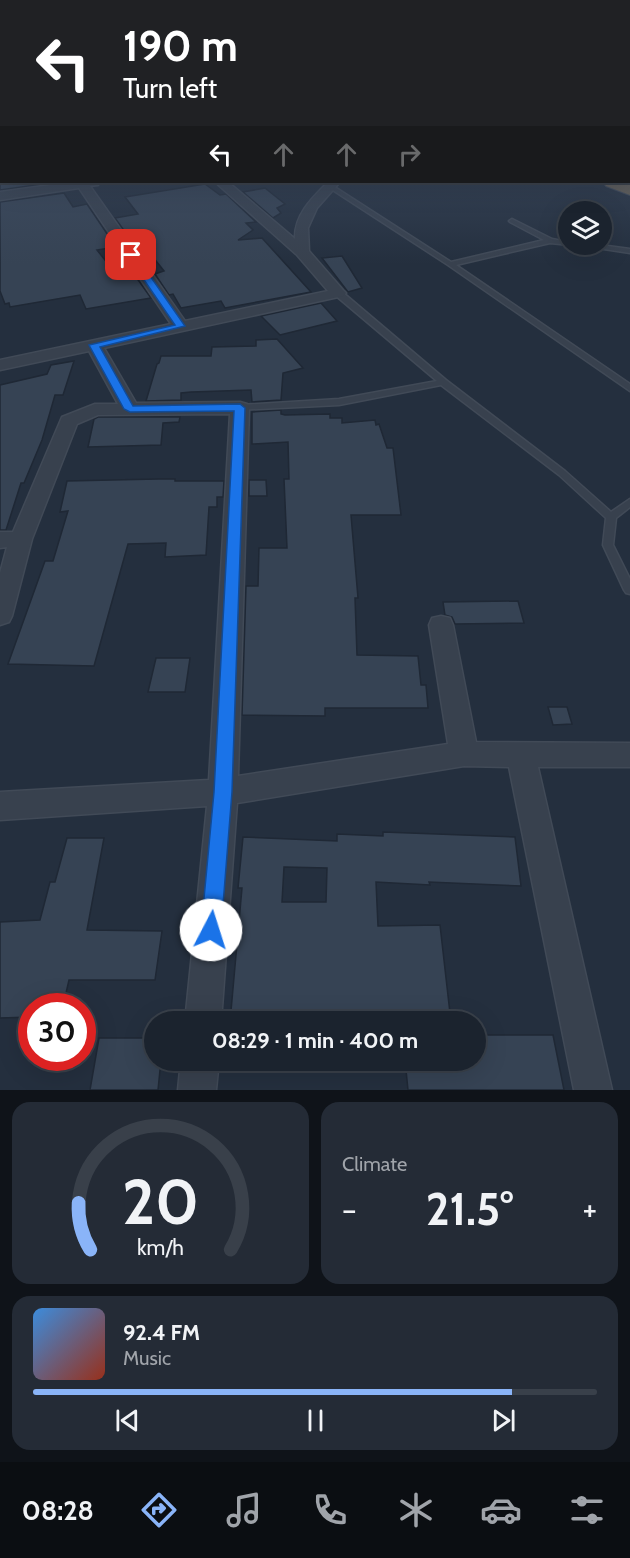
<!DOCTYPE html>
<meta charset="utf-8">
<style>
body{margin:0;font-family:Cabin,sans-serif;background:#242b36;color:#f1f3f6;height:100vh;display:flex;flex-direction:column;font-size:22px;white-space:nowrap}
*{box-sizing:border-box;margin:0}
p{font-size:20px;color:#a0a4aa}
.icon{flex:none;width:33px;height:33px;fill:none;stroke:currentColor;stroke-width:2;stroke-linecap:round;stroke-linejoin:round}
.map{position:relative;height:1090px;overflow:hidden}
.sheet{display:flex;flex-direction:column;gap:12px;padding:12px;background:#0f1319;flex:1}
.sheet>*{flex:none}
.guide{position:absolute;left:0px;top:0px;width:630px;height:183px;box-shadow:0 6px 24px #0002,0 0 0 2px #39404a;background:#202124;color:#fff;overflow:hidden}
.controls{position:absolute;left:558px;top:201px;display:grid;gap:12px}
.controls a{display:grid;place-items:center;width:54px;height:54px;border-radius:50%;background:#1b232e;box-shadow:0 6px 24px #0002,0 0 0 2px #39404a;font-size:30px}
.speed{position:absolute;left:18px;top:993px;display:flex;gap:12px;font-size:30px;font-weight:700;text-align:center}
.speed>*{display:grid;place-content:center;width:78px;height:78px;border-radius:50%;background:#1b232e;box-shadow:0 6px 24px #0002,0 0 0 2px #39404a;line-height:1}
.speed .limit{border:9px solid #d22;background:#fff;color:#111}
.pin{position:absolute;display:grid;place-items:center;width:51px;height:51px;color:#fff;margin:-26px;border-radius:12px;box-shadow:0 3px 9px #0006}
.me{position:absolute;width:66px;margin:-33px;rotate:5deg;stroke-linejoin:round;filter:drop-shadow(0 0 4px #0008)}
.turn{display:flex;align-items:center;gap:21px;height:126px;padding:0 24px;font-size:27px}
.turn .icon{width:78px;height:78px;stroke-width:2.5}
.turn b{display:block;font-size:42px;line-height:51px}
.lanes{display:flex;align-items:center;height:57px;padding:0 24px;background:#0003;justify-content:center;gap:30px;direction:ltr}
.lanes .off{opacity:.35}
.big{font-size:45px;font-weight:800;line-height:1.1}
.sheet .widget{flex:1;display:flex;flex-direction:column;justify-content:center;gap:9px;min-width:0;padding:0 21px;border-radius:18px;background:#242b36}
.sheet .dial{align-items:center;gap:0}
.dial svg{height:156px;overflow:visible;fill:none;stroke:#39404a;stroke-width:7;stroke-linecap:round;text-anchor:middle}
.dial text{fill:#f1f3f6;stroke:none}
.song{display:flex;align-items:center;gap:18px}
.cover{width:72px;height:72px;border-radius:9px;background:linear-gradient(135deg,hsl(210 70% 55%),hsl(10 70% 35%))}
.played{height:6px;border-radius:3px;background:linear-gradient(90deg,#8ab4f8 85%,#39404a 85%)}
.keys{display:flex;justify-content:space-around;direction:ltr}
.heat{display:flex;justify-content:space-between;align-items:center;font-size:33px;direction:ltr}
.sheet .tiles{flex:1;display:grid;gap:12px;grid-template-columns:1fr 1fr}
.widget:last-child{grid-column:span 2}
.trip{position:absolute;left:144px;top:1011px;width:342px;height:60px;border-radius:30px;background:#1b232e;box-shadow:0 6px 24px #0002,0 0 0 2px #39404a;font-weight:800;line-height:60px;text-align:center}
.tab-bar{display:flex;height:96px;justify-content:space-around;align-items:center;background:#0b0e12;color:#a0a4aa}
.tab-bar .icon{width:42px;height:42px}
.tab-bar .current{color:#8ab4f8}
.tab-bar b{font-size:27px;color:#f1f3f6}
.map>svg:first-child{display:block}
.building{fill:#364354;stroke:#1f2835;stroke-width:1.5;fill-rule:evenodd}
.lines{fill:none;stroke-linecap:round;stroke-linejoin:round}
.lane-casing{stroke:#414a57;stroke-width:3}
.street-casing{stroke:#414a57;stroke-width:3}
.highway-casing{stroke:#434c59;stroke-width:2}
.lane{fill:#38414e;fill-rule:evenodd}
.street{fill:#38414e;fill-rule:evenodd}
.highway{fill:#746855;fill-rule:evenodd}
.route{fill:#1a73e8;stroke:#114b97;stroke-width:1.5}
</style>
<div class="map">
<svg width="630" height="1090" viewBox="0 0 630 1090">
<rect width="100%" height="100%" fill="#242f3e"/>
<g class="building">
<path d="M0,182l38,1 19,-1 -57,8z"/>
<path d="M205,184l15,11 6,-1 30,28 -10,1 7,7 -15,10 24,-2 49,54 -86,16 -4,-7 -40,7 -8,-14 -4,1 -14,-21 9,-3 -23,-29 -8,1 -18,-25 23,-4 -13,-17z"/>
<path d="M265,188l20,16 -8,4 4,5 -8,5 -30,-26z"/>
<path d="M64,193l9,14 14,-3 29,43 -19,3 23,29 16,-2 15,21 -65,11 -6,-14 -70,12 -1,-4 -4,1 -5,-13v-89z"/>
<path d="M342,256l20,32 -14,4 -26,-34z"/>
<path d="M321,303l16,18 -57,14 -19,-19z"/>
<path d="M277,339l26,29 -20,5 -2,27 -29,2 -1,-12 -60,2 -10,1v7l-35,1 11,-37 2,-1 2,-7h50l1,-9 44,-1v-6z"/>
<path d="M74,361l-11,34h-8l-13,45 -18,43h-3l-15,47h-6v-145l47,-11 4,-9z"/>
<path d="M281,410v4l4,1 45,-1v4h12v5l33,-3 1,5 3,-1 8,24h6l8,67h-50l7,83h-3l2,57 61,1 3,29h5l2,23h-103v8l-83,-1 4,-129h12l1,-38h28l-3,-69h5l-1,-37 -36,2v-32z"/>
<path d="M98,417h82l-1,5 -16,1 -2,22 -73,2 6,-28z"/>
<path d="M158,479h17v2h49l-1,16h-6v10h-8l-3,48 -41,2 1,-14 -38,1 -34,122 -86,-2 37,-103h8l15,-50 -8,1 7,-31z"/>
<path d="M249,480h17l1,16h-18z"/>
<path d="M518,601l6,22 -69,1 -3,-7 -7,-2 -2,-13z"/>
<path d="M156,658h34l-5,34h-37z"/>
<path d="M548,707h19l5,17 -19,1z"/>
<path d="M383,832l132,5 6,49 -92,-4 1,3 -54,-3 2,44 62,-1 11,97h-221l12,-134h-4l5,-51 94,4v-7l46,2zM284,867l43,1 -1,34h-44z"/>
<path d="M67,838h37l-17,92 75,1 -7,49h-86l-6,26h-31v11l-32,1v-96l40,-2 10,-38h5z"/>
<path d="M476,1035h77l11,55h-156l-3,-30h71z"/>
<path d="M99,1038h55v22h7l-3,30h-68z"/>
</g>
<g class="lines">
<defs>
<g id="lane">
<path d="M330,184l121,78 93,-22 -34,-18 -1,-1 3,-2 40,20 16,3 2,3 -20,-2 -94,22 174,119v7l-182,-126 -120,-78 -1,-1z"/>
<path d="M571,244h22l37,5v4z"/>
<path d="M335,291h6l105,89 119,91 46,41 19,-13v8l-14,11 -3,27 17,34v15l-4,-1 -2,-3 -21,-45 3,-27 -47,-43 -118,-90 -102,20 -102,5v-4l3,-1 99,-6 98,-18 -102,-86z"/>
</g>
<g id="street">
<path d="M73,182h27l-2,3 -8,1 95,135 143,-30 -31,-36 -82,-73h13l67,57c-1,-24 17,-41 33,-57h12l-23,26 -9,20 1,23 34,39 3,3 -3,3 -239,52 32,55 104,-1 7,2 2,4 -11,368 210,-32 -19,-119 3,-7 9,-2 9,2 3,7 23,117 154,1v24h-92l74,323h-38l-65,-323 -45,-1 -227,37 -16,219h-36l22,-216 -207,14v-28l209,-12 21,-366 -132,1 -21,9 -45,115 -20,77 -3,6 -9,3v-52l7,-26 -7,1v-16h13l49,-115 33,-13h23l-29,-53 -89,19v-10l171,-36 -92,-136 -79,12v-8z"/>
<path d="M181,1060h38l-3,30h-38z"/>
</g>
<path id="highway" d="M603,182l27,1v12l-24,-9z"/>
</defs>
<use href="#lane" class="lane-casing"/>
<use href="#street" class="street-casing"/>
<use href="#highway" class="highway-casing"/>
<use href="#lane" class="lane"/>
<use href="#street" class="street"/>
<use href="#highway" class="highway"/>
</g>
<linearGradient id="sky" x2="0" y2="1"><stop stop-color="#141a22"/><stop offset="0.42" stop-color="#3f4d63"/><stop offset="1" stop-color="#3f4d63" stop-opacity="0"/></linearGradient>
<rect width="630" height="264" fill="url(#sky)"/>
<path class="route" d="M128,253h6l51,73 -85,21 33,59 107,-2 5,4 -13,384 -11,138 -3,7 -7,3 -7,-3 -3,-7 13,-138 20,-381 -104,1 -6,-3 -35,-64 86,-20 -48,-70z"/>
</svg>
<div class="controls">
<a><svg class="icon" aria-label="layers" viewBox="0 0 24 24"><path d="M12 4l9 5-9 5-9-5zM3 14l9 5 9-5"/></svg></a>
</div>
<div class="speed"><div class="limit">30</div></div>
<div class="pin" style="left:131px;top:255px;background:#d93025"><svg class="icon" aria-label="arrive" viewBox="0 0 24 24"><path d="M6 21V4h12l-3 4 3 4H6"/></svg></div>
<svg class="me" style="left:211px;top:930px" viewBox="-20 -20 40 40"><circle r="19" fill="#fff"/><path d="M0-13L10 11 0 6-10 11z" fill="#1a73e8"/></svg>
<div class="trip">08:29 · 1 min · 400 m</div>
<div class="guide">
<div class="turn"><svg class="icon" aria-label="left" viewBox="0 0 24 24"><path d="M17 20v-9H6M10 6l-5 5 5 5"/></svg><div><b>190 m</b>Turn left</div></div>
<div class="lanes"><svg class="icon" aria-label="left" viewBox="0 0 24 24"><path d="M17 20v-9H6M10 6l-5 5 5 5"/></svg><svg class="icon off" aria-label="ahead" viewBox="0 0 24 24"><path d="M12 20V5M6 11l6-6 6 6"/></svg><svg class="icon off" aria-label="ahead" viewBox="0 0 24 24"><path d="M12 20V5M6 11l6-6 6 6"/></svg><svg class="icon off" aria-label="right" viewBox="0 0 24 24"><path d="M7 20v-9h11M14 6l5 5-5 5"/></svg></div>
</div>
</div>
<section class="sheet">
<div class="tiles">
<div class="widget dial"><svg viewBox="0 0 100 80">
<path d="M14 69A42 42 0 1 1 86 69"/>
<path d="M14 69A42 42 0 0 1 8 45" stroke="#8ab4f8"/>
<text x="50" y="56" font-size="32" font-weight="700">20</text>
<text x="50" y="72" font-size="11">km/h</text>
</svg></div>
<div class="widget"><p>Climate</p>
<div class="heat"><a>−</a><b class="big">21.5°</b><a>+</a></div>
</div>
<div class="widget">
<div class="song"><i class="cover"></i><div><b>92.4 FM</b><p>Music</p></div></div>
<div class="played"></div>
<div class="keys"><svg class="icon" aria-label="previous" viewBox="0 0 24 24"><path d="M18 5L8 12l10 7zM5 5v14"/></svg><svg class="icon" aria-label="pause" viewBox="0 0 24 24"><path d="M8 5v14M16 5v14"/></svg><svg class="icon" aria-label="next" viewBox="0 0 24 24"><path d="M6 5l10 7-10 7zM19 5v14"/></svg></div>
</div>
</div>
</section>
<nav class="tab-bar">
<b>08:28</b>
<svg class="icon current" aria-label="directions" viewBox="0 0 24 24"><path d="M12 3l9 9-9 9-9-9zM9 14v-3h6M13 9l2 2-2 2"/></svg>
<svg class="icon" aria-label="music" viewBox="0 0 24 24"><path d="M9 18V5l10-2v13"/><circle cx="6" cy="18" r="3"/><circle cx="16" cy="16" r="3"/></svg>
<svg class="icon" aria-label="phone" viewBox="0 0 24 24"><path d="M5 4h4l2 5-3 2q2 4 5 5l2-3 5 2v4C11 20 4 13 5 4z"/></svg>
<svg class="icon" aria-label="climate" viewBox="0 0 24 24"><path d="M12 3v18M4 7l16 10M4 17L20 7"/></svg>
<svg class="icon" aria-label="car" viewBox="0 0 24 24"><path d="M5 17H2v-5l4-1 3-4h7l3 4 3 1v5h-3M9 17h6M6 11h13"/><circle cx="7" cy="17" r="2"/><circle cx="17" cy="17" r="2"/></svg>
<svg class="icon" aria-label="filters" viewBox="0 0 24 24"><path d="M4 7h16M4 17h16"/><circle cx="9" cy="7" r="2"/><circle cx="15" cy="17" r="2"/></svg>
</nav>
